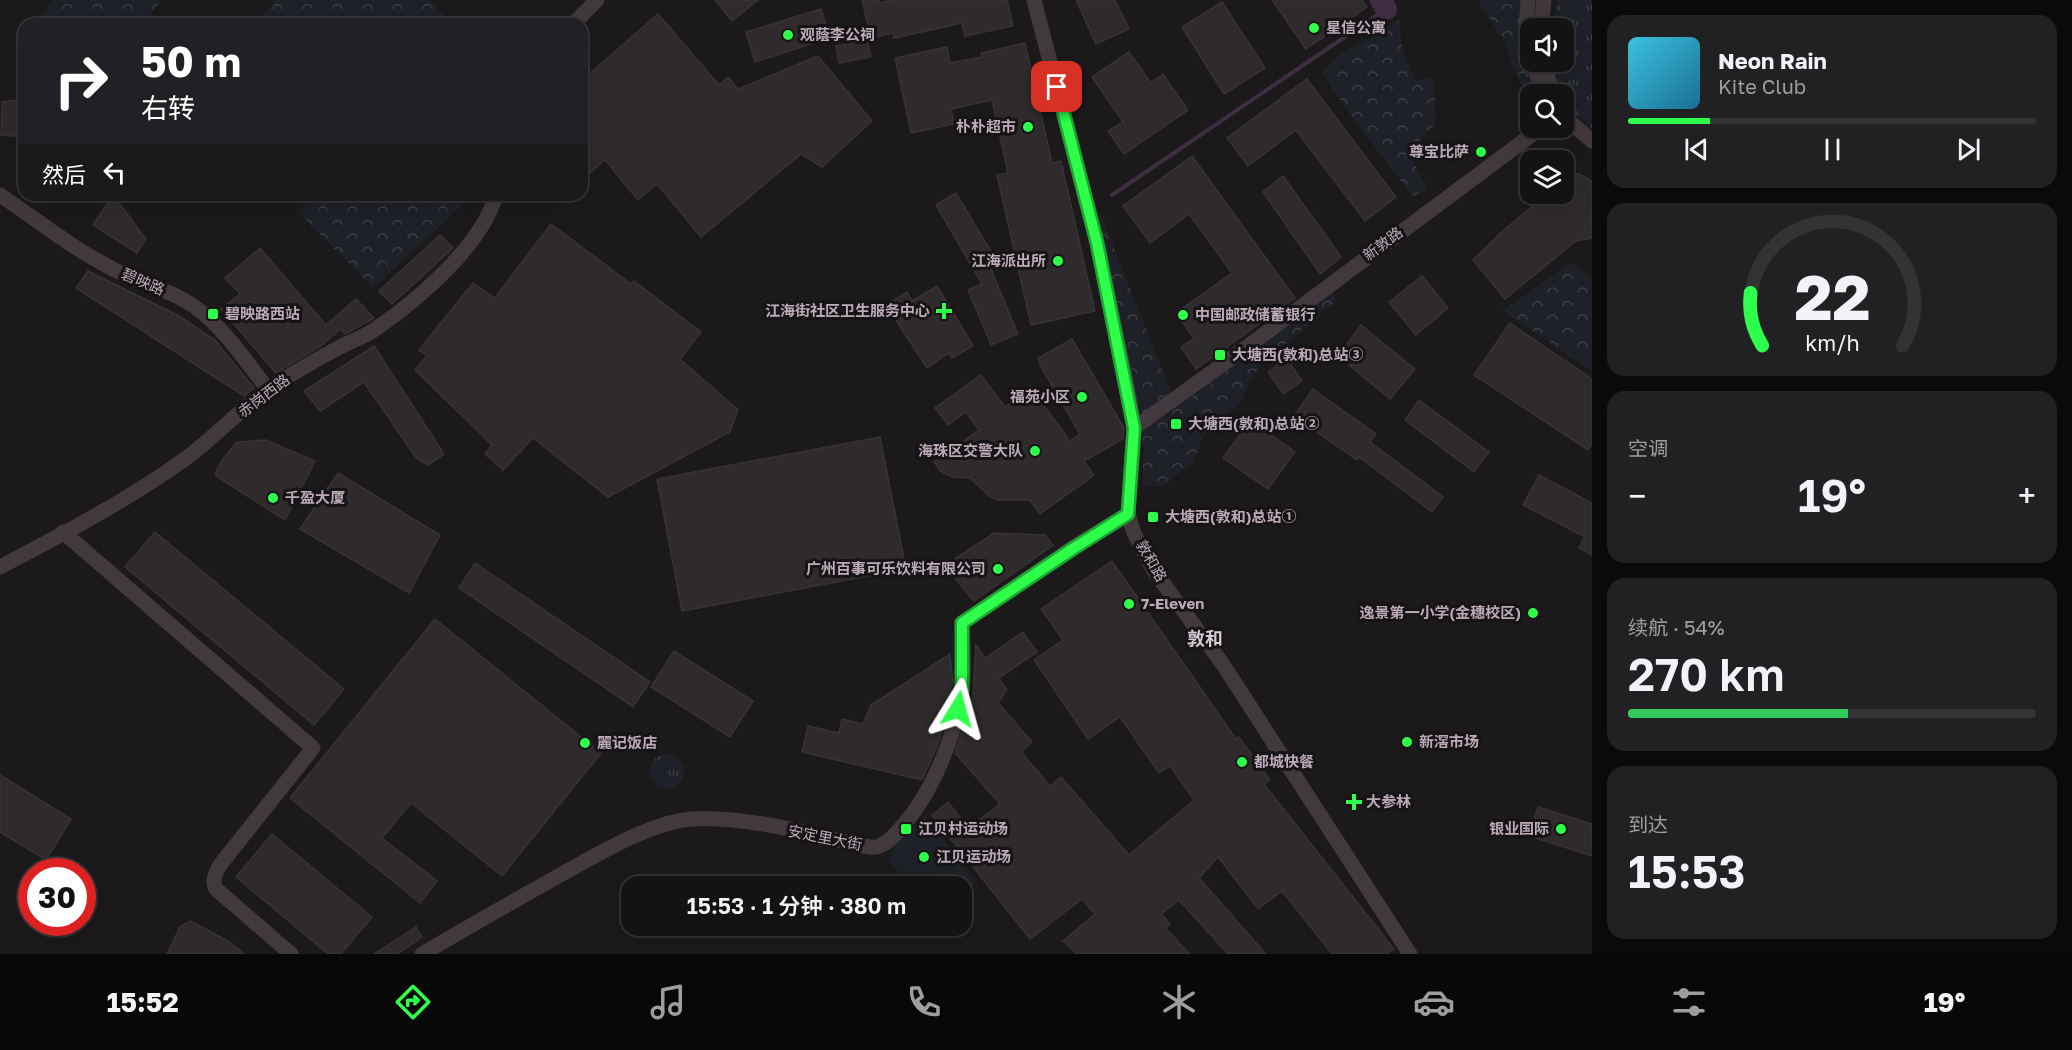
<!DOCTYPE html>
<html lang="zh">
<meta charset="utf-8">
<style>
body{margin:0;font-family:"Golos Text","Noto Sans SC",sans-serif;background:#212022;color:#f1f3f6;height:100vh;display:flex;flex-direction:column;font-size:22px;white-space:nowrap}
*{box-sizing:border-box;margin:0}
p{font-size:20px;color:#9d9ea0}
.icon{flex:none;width:33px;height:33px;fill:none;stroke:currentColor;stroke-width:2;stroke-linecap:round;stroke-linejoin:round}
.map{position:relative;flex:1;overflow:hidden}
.panel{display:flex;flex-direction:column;gap:15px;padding:15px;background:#0b0a0b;width:480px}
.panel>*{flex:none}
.guide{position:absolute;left:18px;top:18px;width:570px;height:183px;border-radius:18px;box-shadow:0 6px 24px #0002,0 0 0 2px #333234;background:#202124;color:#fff;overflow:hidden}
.fabs{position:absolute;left:1520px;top:18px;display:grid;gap:12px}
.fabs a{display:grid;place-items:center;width:54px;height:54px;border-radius:12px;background:#141314;box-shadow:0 6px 24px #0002,0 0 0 2px #333234;font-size:30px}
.speed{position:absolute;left:18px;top:858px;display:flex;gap:12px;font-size:30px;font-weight:700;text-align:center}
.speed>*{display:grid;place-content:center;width:78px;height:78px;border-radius:50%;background:#141314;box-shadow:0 6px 24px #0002,0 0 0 2px #333234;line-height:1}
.speed .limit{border:9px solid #d22;background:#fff;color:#111}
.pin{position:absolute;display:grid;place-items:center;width:51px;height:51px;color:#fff;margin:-26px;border-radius:12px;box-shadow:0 3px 9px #0006}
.me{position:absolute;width:66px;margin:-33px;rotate:8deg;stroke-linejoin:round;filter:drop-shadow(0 0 4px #0008)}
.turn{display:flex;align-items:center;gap:21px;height:126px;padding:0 24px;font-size:27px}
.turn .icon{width:78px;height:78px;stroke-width:2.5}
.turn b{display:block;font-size:42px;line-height:51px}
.then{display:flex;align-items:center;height:57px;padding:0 24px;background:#0003;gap:12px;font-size:22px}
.big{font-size:45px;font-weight:600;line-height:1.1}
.panel .tile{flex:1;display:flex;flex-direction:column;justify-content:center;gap:9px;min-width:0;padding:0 21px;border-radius:18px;background:#212022}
.panel .dial{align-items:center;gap:0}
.dial svg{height:156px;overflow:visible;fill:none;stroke:#333234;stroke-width:7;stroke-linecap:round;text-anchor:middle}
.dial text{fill:#f1f3f6;stroke:none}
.song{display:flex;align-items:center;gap:18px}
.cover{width:72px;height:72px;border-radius:9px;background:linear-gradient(135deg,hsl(190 70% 55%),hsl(200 70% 35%))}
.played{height:6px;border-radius:3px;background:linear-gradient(90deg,#2dff4b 20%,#333234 20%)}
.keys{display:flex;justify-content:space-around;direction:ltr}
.heat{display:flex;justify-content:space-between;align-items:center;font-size:33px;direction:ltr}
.charge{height:9px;border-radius:4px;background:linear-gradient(90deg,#34c759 54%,#333234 0)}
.trip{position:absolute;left:621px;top:876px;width:351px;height:60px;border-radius:18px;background:#141314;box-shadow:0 6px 24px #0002,0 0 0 2px #333234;font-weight:600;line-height:60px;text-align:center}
.tab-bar{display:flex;height:96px;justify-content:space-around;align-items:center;background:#080808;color:#9d9ea0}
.tab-bar .icon{width:42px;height:42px}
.tab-bar .on{color:#2dff4b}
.tab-bar b{font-size:27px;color:#f1f3f6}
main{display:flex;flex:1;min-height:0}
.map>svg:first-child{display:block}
.grass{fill:url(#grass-tufts)}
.forest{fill:url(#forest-crowns)}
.garden{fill:#1e2127}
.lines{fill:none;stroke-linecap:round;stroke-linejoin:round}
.stream{stroke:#3f2d41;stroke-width:4}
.river{stroke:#3f2d41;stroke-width:22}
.building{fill:#2f2b2d;stroke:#373235;stroke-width:1.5}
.minor{stroke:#41393e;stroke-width:15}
.route-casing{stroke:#1da631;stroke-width:15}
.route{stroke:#2dff4b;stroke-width:10}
.poi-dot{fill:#2dff4b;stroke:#161415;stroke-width:2}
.labels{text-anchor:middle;stroke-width:6;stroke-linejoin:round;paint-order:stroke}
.poi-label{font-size:15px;font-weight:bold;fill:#bcaab9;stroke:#161415;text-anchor:start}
.street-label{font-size:15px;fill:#bcaab9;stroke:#161415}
.quarter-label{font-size:18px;font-weight:bold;fill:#d7cbd5;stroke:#161415}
</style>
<main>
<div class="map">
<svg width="1592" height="954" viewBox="0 0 1592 954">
<defs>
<pattern id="grass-tufts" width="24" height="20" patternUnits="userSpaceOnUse" patternTransform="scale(1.5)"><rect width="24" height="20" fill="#1e2127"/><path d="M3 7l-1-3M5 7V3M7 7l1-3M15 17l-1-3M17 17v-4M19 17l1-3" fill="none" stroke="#3d3f44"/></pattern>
<pattern id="forest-crowns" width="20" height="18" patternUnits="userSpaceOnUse" patternTransform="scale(1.5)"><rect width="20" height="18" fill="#1e2127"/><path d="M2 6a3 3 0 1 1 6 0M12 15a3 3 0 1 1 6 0" fill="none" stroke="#3d3f44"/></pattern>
</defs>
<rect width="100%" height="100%" fill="#1b191a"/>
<g class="grass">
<path d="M1557,0h35v129l-18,-16 -18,-28 -3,-23h10v-34h-10z"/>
<circle cx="667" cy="771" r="17"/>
</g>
<g class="forest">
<path d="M53,0h109l-12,15 -3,9h-110z"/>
<path d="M276,0h153l25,24h-198z"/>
<path d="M1477,0h46c-8,30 1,68 17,94h-10l-11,-13 -15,-40z"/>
<path d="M1399,20l3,28 13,32 19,-2 2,45 -28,29 20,38 -15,6 -56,-72 -35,-51 18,-18z"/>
<path d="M311,195h162l-100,93 -74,-75z"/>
<path d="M1099,209l72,183 -26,22 -8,-3 -38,-172z"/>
<path d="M1571,262l21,16v93l-89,-60z"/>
<path d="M1335,288l-1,15 -74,63 -13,21 -6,15 -38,35 -11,27 -31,22 -19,-1 2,-36 -3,-18 28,-17z"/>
</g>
<path class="garden" d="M926,816l50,66 -14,16v-12h-54l-18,-25c3,-22 19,-33 36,-45z"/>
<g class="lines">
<path class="stream" d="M1112,195l274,-186"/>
<path class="river" d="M1381,0l5,9"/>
</g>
<g class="building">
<path d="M715,0h43l-26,21z"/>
<path d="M862,0h17l1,3 12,-3h115l6,26 -48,10 -3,-13 -68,15 -1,-5 -22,5z"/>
<path d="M1076,0h39l14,29 -33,15z"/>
<path d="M1272,0h90l5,7 -61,42z"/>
<path d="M1222,2l43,66 -41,26 -42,-67z"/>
<path d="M821,9l9,29 -75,24 -9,-30z"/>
<path d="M658,14l61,71 9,-8 10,12 80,-33 54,65 -50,46 -21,-13 -100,83 -44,-53 -19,16 -33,-40 -23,20v-100z"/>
<path d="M867,40l4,17 -32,6 -3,-17z"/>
<path d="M1025,43l27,120 9,-2 34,150 -64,14 -34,-150 11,-2 -16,-73 -41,9 3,15 -43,9 -16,-75 52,-11 3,16 32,-6 -1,-4z"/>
<path d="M1129,52l22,31 12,-9 25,36 -64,44 -16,-23 15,-9 -31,-45z"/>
<path d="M1307,79l89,118 -31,24 -69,-91 -48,36 -21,-28z"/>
<path d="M24,99v38l-23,-2 1,-33z"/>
<path d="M1192,156l103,142 -99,71 -15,-22 13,-9 -18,-25 56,-40 -43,-59 -39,29 -27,-37z"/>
<path d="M1571,174h8l13,7v57l-16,3 -71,58 -32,-39 33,-32 41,-34h16v-14z"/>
<path d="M1283,176l58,81 -21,17 -57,-82z"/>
<path d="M956,193l43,72 -8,4 27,65 -27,11 -23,-55 14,-6 -46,-79z"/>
<path d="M113,195l33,44 -9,14 -44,-28z"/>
<path d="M551,224l80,60 3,-3 67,51 -21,27 58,51 -8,22 -122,65 -75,-59 -30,32 -18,-16 7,-9 -77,-75 12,-14 -8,-6 54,-67 22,15z"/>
<path d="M440,235l13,13 -61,56 -13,-13z"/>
<path d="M260,248l66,77 30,-26 18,19 -29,16 -4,-5 -20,17 -45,27 -55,-64 19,-15 -15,-16z"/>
<path d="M88,271l91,45 36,24 39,48 -10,8 -168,-108z"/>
<path d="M1422,276l26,32 -32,27 -27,-33z"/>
<path d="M937,286l36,60 -21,12 -3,-5 -22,15 -41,-63 21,-13 5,9z"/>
<path d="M1510,323l82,56v65l-4,6 -114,-75z"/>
<path d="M1361,325l54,44 -25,30 -52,-43z"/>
<path d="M1072,339l52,89 -1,11 -39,22 10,14 -54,39 -10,-14h-33l-8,-4 -19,-18 -18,-1 -12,-6 -6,-9 45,-32 -13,-18 -18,13 -13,-17 46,-33 24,32 26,-19 39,53 10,-7 -40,-69 -2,-7z"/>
<path d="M374,346l70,108 -16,11 -12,-7 -52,-76 -44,29 -16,-20z"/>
<path d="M1287,359l15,22 -19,13 -15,-22z"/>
<path d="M1313,389l63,45 -6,8 73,55 -11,15 -73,-55 -2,3 -63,-44z"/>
<path d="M1419,400l70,52 -15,20 -69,-52z"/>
<path d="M1250,420l45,32 -27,37 -45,-31z"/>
<path d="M880,437l26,132 -224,42 -25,-132z"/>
<path d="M266,440l49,21 -30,59 -69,-44v-5l7,-12 14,-17z"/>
<path d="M338,473l102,62 -31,58 -109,-64z"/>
<path d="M1539,475l53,28v52l-13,-7 6,-11 -62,-32z"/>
<path d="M155,532l189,157 -30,36 -189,-158z"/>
<path d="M994,533l51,2 8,10 -79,56 -30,-35z"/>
<path d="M1112,561l124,178 3,-2 31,43 -6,4 130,165 -7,5h-55l-50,-63 -24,18 -40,-52 -19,21 67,76h-38l-49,-54 -18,14 9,10 -5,4 25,26h-113l-14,-13 32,-27 -13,-15 -52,40 -98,-124 16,-13 20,26 32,-24 -45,-51 12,-39 5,-8 4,-61 9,13 38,-26 14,20 -38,26 8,12 -9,13 34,39 -11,10 29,34 11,-9 68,78 65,-55 -24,-34 -11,7 -39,-56 -32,22 -54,-79 29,-20 -22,-31z"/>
<path d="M475,563l175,119 -17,25 -174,-119z"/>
<path d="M435,619l166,134 -99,123 -91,-73 -29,35 55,43 -17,22 -130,-105z"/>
<path d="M674,651l79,50 -23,36 -79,-50z"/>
<path d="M950,654l3,28 -4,26 -11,36 -16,36 -120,-28 6,-26 31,7 3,-14 21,5 8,-19z"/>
<path d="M0,775l71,44 -25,41 -46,-28z"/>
<path d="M1538,807l54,17v32l-63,-20z"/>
<path d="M272,834l100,83 -31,37h-13l-92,-77z"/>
<path d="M190,921l38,20 16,13h-77l13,-27z"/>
<path d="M416,927l6,10 -25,17h-23z"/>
</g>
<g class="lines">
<g class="minor">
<path d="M1034,0l63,243 31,148 6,37 -6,86 6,19 20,38 68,92 188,291"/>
<path d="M1528,0l-2,28 4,23"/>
<path d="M573,24l24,-24"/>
<path d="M1541,28l3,-28"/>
<path d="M1532,62l12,32"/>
<path d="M1544,62l8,30"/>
<path d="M1563,116l29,25"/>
<path d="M0,195c37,25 72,53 111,73 27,15 59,21 84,39 29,21 51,54 73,83"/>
<path d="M1134,428l117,-84 290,-216"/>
<path d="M63,532l250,216 -93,117c-4,8 -9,16 -4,24l75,65"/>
<path d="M0,567c63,-33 128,-67 185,-108 30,-22 55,-50 84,-70 23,-16 47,-29 71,-42 12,-6 26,-11 37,-19 42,-29 105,-83 119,-133"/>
<path d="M422,954c46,-27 92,-53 138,-79 35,-19 92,-54 133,-56 56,-3 115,15 170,27 4,0 10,2 14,1 9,-2 16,-10 22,-17 32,-34 55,-91 63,-138 3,-22 1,-47 0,-69l112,-76 54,-33"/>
</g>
</g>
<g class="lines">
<defs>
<path id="route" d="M958,709l4,-20v-66l112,-75 54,-34 6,-86 -37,-185 -40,-156"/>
</defs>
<use href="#route" class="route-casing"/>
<use href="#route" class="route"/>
</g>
<g class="poi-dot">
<circle cx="1314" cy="28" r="6"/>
<circle cx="788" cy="35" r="6"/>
<circle cx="1028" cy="127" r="6"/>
<circle cx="1481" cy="152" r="6"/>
<circle cx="1058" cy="261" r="6"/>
<path d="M941 302h6v6h6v6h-6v6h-6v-6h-6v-6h6z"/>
<rect x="207" y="308" width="12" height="12" rx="3"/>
<circle cx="1183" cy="315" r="6"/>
<rect x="1214" y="349" width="12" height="12" rx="3"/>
<circle cx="1082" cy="397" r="6"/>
<rect x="1170" y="418" width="12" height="12" rx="3"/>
<circle cx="1035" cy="451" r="6"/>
<circle cx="273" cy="498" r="6"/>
<rect x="1147" y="511" width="12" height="12" rx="3"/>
<circle cx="998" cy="569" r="6"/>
<circle cx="1129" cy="604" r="6"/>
<circle cx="1533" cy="613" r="6"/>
<circle cx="1407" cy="742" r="6"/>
<circle cx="585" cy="743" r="6"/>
<circle cx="1242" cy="762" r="6"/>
<path d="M1351 793h6v6h6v6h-6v6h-6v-6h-6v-6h6z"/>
<rect x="900" y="823" width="12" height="12" rx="3"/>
<circle cx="1561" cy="829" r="6"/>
<circle cx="924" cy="857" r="6"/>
</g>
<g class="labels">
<g class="poi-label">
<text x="1326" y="33">星信公寓</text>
<text x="800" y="40">观蔭李公祠</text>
<text x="1016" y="132" text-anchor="end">朴朴超市</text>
<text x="1469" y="157" text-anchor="end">尊宝比萨</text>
<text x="1046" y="266" text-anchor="end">江海派出所</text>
<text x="930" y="316" text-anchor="end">江海街社区卫生服务中心</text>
<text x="225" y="319">碧映路西站</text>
<text x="1195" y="320">中国邮政储蓄银行</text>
<text x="1232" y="360">大塘西(敦和)总站③</text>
<text x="1070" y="402" text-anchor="end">福苑小区</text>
<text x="1188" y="429">大塘西(敦和)总站②</text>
<text x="1023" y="456" text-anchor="end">海珠区交警大队</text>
<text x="285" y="503">千盈大厦</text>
<text x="1165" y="522">大塘西(敦和)总站①</text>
<text x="986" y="574" text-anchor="end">广州百事可乐饮料有限公司</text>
<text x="1141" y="609">7-Eleven</text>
<text x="1521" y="618" text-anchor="end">逸景第一小学(金穗校区)</text>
<text x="1419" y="747">新滘市场</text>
<text x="597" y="748">麗记饭店</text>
<text x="1254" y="767">都城快餐</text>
<text x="1366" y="807">大参林</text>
<text x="918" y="834">江贝村运动场</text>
<text x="1549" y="834" text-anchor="end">银业国际</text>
<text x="936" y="862">江贝运动场</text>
</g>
<g class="street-label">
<text transform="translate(1383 244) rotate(-37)" y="5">新敦路</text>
<text transform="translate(143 282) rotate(23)" y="5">碧映路</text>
<text transform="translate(264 396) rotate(-37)" y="5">赤岗西路</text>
<text transform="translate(1151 561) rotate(60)" y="5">敦和路</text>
<text transform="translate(825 838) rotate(11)" y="5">安定里大街</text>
</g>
<g class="quarter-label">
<text x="1205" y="645">敦和</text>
</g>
</g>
</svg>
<div class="fabs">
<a><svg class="icon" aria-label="sound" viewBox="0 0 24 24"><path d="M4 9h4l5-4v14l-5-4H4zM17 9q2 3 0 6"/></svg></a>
<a><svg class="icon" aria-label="search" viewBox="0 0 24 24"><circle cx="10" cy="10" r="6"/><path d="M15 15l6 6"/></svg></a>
<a><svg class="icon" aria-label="layers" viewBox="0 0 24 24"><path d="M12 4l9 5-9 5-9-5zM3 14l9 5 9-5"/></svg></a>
</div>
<div class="speed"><div class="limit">30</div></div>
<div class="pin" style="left:1057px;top:87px;background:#d93025"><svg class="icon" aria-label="arrive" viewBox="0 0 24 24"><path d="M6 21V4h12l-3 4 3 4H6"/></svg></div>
<svg class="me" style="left:958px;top:709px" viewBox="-20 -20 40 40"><path d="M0-17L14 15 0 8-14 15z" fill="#2dff4b" stroke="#fff" stroke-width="4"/></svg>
<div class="trip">15:53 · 1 分钟 · 380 m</div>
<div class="guide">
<div class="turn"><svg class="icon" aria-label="right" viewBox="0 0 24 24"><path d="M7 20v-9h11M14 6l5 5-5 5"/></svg><div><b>50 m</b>右转</div></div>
<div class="then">然后<svg class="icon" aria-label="left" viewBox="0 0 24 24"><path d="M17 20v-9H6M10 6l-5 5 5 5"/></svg></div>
</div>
</div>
<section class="panel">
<div class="tile">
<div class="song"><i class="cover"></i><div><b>Neon Rain</b><p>Kite Club</p></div></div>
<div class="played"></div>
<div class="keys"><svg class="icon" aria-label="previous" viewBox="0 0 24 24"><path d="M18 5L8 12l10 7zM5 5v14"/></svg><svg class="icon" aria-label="pause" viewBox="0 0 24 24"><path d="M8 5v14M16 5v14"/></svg><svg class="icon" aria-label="next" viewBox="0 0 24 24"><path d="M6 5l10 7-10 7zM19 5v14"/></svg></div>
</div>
<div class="tile dial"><svg viewBox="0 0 100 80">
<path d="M14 69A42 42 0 1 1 86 69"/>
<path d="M14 69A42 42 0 0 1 8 42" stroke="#2dff4b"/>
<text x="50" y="56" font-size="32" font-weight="700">22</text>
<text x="50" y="72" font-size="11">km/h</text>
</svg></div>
<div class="tile"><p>空调</p>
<div class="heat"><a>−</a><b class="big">19°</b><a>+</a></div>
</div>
<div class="tile"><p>续航 · 54%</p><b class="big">270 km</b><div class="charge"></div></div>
<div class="tile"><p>到达</p><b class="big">15:53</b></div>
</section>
</main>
<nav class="tab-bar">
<b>15:52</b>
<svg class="icon on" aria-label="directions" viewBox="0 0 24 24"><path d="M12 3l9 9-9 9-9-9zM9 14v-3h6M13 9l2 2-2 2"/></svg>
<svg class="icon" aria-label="music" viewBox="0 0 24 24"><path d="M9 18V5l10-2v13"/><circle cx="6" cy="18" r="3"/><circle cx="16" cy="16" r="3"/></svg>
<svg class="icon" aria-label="phone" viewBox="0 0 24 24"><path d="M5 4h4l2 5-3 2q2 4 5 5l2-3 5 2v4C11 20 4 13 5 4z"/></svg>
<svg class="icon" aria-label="climate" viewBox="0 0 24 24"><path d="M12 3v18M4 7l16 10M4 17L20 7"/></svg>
<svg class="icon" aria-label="car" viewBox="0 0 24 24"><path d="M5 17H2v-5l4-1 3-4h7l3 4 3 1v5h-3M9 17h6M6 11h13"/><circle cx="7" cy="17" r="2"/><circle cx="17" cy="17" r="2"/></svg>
<svg class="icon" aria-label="filters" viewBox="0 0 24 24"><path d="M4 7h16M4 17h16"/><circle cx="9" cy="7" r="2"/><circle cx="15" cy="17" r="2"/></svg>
<b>19°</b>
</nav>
